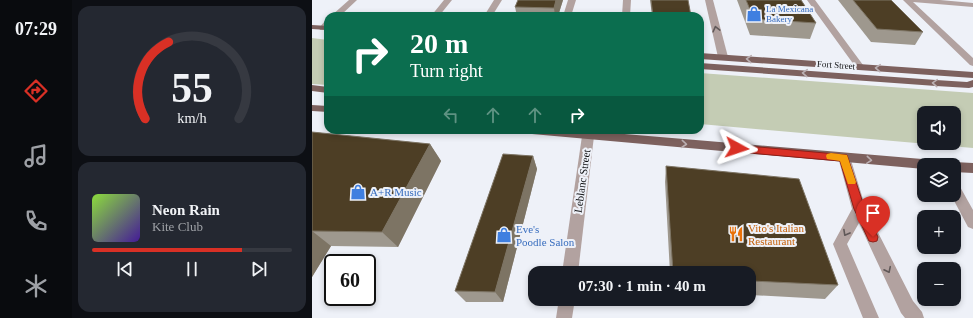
<!DOCTYPE html>
<meta charset="utf-8">
<style>
body{margin:0;font-family:Georgia,serif;background:#242831;color:#f1f3f6;height:100vh;display:flex;flex-direction:column;font-size:15px;white-space:nowrap}
*{box-sizing:border-box;margin:0}
p{font-size:13px;color:#9ea1a6}
.icon{flex:none;width:22px;height:22px;fill:none;stroke:currentColor;stroke-width:2;stroke-linecap:round;stroke-linejoin:round}
.map{position:relative;flex:1;overflow:hidden}
.details{display:flex;flex-direction:column;gap:6px;padding:6px;background:#0d0f14;width:240px}
.details>*{flex:none}
.banner{position:absolute;left:12px;top:12px;width:380px;height:122px;border-radius:12px;box-shadow:0 2px 6px #0003;background:#0b6e4f;color:#fff;overflow:hidden}
.buttons{position:absolute;left:605px;top:106px;display:grid;gap:8px}
.buttons a{display:grid;place-items:center;width:44px;height:44px;border-radius:8px;background:#171b24;box-shadow:0 2px 6px #0003;font-size:20px}
.speed{position:absolute;left:12px;top:254px;display:flex;gap:8px;font-size:20px;font-weight:700;text-align:center}
.speed>*{display:grid;place-content:center;width:52px;height:52px;border-radius:50%;background:#171b24;box-shadow:0 2px 6px #0003;line-height:1}
.speed .limit{border:2px solid #111;border-radius:6px;background:#fff;color:#111}
.pin{position:absolute;display:grid;place-items:center;width:34px;height:34px;color:#fff;margin:-41px -17px;border-radius:50% 50% 50% 0;rotate:-45deg;box-shadow:0 0 4px #0007}
.pin .icon{rotate:45deg}
.me{position:absolute;width:44px;margin:-22px;rotate:95deg;stroke-linejoin:round;filter:drop-shadow(0 0 3px #0008)}
.turn{display:flex;align-items:center;gap:14px;height:84px;padding:0 20px;font-size:18px}
.turn .icon{width:52px;height:52px;stroke-width:2.5}
.turn b{display:block;font-size:28px;line-height:34px}
.lanes{display:flex;align-items:center;height:38px;padding:0 20px;background:#0003;justify-content:center;gap:20px;direction:ltr}
.lanes .off{opacity:.35}
.details .card{flex:1;display:flex;flex-direction:column;justify-content:center;gap:6px;min-width:0;padding:0 14px;border-radius:12px;background:#242831}
.details .dial{align-items:center;gap:0}
.dial svg{height:104px;overflow:visible;fill:none;stroke:#363941;stroke-width:7;stroke-linecap:round;text-anchor:middle}
.dial text{fill:#f1f3f6;stroke:none}
.song{display:flex;align-items:center;gap:12px}
.cover{width:48px;height:48px;border-radius:6px;background:linear-gradient(135deg,hsl(90 70% 55%),hsl(260 70% 35%))}
.played{height:4px;border-radius:2px;background:linear-gradient(90deg,#d93025 75%,#363941 75%)}
.keys{display:flex;justify-content:space-around;direction:ltr}
.trip{position:absolute;left:216px;top:266px;width:228px;height:40px;border-radius:12px;background:#171b24;box-shadow:0 2px 6px #0003;font-weight:600;line-height:40px;text-align:center}
main{display:flex;flex:1;min-height:0}
.menu{display:flex;flex-direction:column;width:72px;justify-content:space-around;align-items:center;background:#090b0e;color:#9ea1a6}
.menu .icon{width:28px;height:28px}
.menu .active{color:#d93025}
.menu b{font-size:18px;color:#f1f3f6}
.map>svg:first-child{display:block}
.green{fill:#c4ccb4;fill-rule:evenodd}
.lines{fill:none;stroke-linecap:round;stroke-linejoin:round}
.minor{fill:#b2a2a0;fill-rule:evenodd}
.major{fill:#7d615e;fill-rule:evenodd}
.wall{fill:#9e988e}
.shaded-wall{fill:#7d7464}
.building{fill:#4d3e25;stroke:#7d7464}
.oneway{stroke:#605858}
.oneway2{stroke:#bbb0b3}
.route{fill:#d93025;stroke:#8d1f18}
.slow{fill:#f59e0b}
.labels{text-anchor:middle;stroke-width:4;stroke-linejoin:round;paint-order:stroke}
.far-shop-label{font-size:9px;fill:#366cbe;stroke:#eef1f8;text-anchor:start}
.far-street-label{font-size:9px;fill:#0d0e10;stroke:#eef1f8}
.street-label{font-size:11px;fill:#0d0e10;stroke:#eef1f8}
.shop-label{font-size:11px;fill:#366cbe;stroke:#eef1f8;text-anchor:start}
.food-label{font-size:11px;fill:#c56008;stroke:#eef1f8;text-anchor:start}
</style>
<main>
<nav class="menu">
<b>07:29</b>
<svg class="icon active" aria-label="directions" viewBox="0 0 24 24"><path d="M12 3l9 9-9 9-9-9zM9 14v-3h6M13 9l2 2-2 2"/></svg>
<svg class="icon" aria-label="music" viewBox="0 0 24 24"><path d="M9 18V5l10-2v13"/><circle cx="6" cy="18" r="3"/><circle cx="16" cy="16" r="3"/></svg>
<svg class="icon" aria-label="phone" viewBox="0 0 24 24"><path d="M5 4h4l2 5-3 2q2 4 5 5l2-3 5 2v4C11 20 4 13 5 4z"/></svg>
<svg class="icon" aria-label="climate" viewBox="0 0 24 24"><path d="M12 3v18M4 7l16 10M4 17L20 7"/></svg>
</nav>
<section class="details">
<div class="card dial"><svg viewBox="0 0 100 80">
<path d="M14 69A42 42 0 1 1 86 69"/>
<path d="M14 69A42 42 0 0 1 32 10" stroke="#d93025"/>
<text x="50" y="56" font-size="32" font-weight="700">55</text>
<text x="50" y="72" font-size="11">km/h</text>
</svg></div>
<div class="card">
<div class="song"><i class="cover"></i><div><b>Neon Rain</b><p>Kite Club</p></div></div>
<div class="played"></div>
<div class="keys"><svg class="icon" aria-label="previous" viewBox="0 0 24 24"><path d="M18 5L8 12l10 7zM5 5v14"/></svg><svg class="icon" aria-label="pause" viewBox="0 0 24 24"><path d="M8 5v14M16 5v14"/></svg><svg class="icon" aria-label="next" viewBox="0 0 24 24"><path d="M6 5l10 7-10 7zM19 5v14"/></svg></div>
</div>
</section>
<div class="map">
<svg width="661" height="318" viewBox="0 0 661 318">
<rect width="100%" height="100%" fill="#eef1f8"/>
<g class="green">
<path d="M0,38l16,2v45l-16,-1z"/>
<path d="M388,73l273,20v55l-273,-24zM612,113h30v30h-30z"/>
</g>
<g class="lines">
<g class="minor">
<path d="M37,0h8l-17,16h-9z"/>
<path d="M132,0h8l-13,16h-8z"/>
<path d="M182,0h8l-10,16h-8z"/>
<path d="M256,0h8l-5,16h-8z"/>
<path d="M311,0h8l-1,16h-8z"/>
<path d="M393,0h8l15,57 -2,2h-6l-2,-2z"/>
<path d="M495,0h8l48,65 2,2 -2,2h-6z"/>
<path d="M591,0h37l33,3v4l-60,-5 60,56v8l-3,-1z"/>
<path d="M13,21h3v7l-2,2h-6l-1,-2z"/>
<path d="M276,132l4,1 2,3 -16,137h-16l20,-137 2,-3z"/>
<path d="M532,153l4,1 2,3 16,52 47,92 9,11 2,6h-19l-4,-5 -42,-90 -12,21 32,74h-16l-30,-74 19,-35 -14,-52 2,-3z"/>
<path d="M642,184l5,1 14,25v19l-5,-2 -17,-32h3z"/>
<path d="M247,299h16l-3,19h-16z"/>
</g>
<g class="major">
<path d="M0,25l16,1v4l-16,-1z"/>
<path d="M388,53l273,19v6l-273,-19z"/>
<path d="M388,63l236,17 31,2 6,-2v7l-4,1 -33,-2 -236,-17z"/>
<path d="M0,85l16,2v6l-16,-2z"/>
<path d="M0,105l16,1v6l-16,-1z"/>
<path d="M214,130h51l357,30 4,2 2,3h-16v4l-392,-35 -4,-1z"/>
<path d="M642,162l19,1v10l-19,-1v-7h-5z"/>
</g>
</g>
<g class="wall">
<path d="M251,0l-5,16h-41l-2,-9z"/>
<path d="M338,0h38l3,16h-39z"/>
<path d="M425,0h64l15,23 -6,16 -60,-4z"/>
<path d="M526,0h53l32,32 -8,13 -44,-3z"/>
<path d="M0,132l118,12 11,17 -43,86 -67,-1 -19,31z"/>
<path d="M221,156l4,13 -34,133h-37l-11,-11z"/>
<path d="M354,166l172,119 -13,14 -74,-4 -2,3v-25h-79l-5,-91z"/>
<path d="M359,299h78l-4,6 -73,-1z"/>
</g>
<g class="shaded-wall">
<path d="M244,0h7l-5,16h-3l-1,-8z"/>
<path d="M118,144l11,17 -43,86 -16,-15z"/>
<path d="M221,156l4,13 -34,133 -8,-10z"/>
<path d="M0,231l19,15 -19,31z"/>
</g>
<g class="building">
<path d="M206,0h38l-2,8 -39,-1z"/>
<path d="M339,0h37l3,16h-38z"/>
<path d="M434,0h55l15,23 -62,-4z"/>
<path d="M541,0h38l32,32 -46,-3z"/>
<path d="M0,132l118,12 -48,88 -70,-1z"/>
<path d="M191,154l30,2 -38,136 -40,-1z"/>
<path d="M354,166l133,13 39,106 -87,-4 2,11h-4v-19h-76z"/>
</g>
<defs><path id="oneway-chevron" d="M-2-3.5L2.5 0L-2 3.5" fill="none" stroke-width="1.6" stroke-linecap="round" stroke-linejoin="round"/></defs>
<g class="oneway">
<use href="#oneway-chevron" transform="translate(404 29) rotate(-104)"/>
<use href="#oneway-chevron" transform="translate(534 233) rotate(119)"/>
<use href="#oneway-chevron" transform="translate(576 270) rotate(64)"/>
</g>
<g class="oneway2">
<use href="#oneway-chevron" transform="translate(437 59) rotate(-176)"/>
<use href="#oneway-chevron" transform="translate(566 68) rotate(-176)"/>
<use href="#oneway-chevron" transform="translate(493 73) rotate(-176)"/>
<use href="#oneway-chevron" transform="translate(623 83) rotate(-176)"/>
<use href="#oneway-chevron" transform="translate(372 144) rotate(5)"/>
<use href="#oneway-chevron" transform="translate(557 160) rotate(5)"/>
</g>
<path class="route" d="M425,145l110,10 18,54 13,28 -1,4 -4,1 -4,-1 -15,-32 -14,-48 -103,-9 -5,-4z"/>
<path class="slow" d="M519,153l16,2 9,27 -1,2h-7l-8,-23 -13,-2 -1,-3 1,-2z"/>
<defs>
<symbol id="shop-bare" viewBox="-9 -9 18 18"><path d="M-5-2.5h2.3a2.7 3.5 0 0 1 5.4 0H5L5.5 6h-11ZM-1.5-2.5h3a1.5 2.3 0 0 0-3 0Z" fill="#3f7fe0" stroke="#eef1f8" stroke-width="2.5" paint-order="stroke"/></symbol>
<symbol id="restaurant-bare" viewBox="-9 -9 18 18"><path d="M-5-6h1v4h1v-4h1v4h1v-4h1v5L-1.5 .5V6h-2V.5L-5-1ZM5-6V6H3V1.5H1.5Q1.5-4 5-6Z" fill="#e8710a" stroke="#eef1f8" stroke-width="2.5" paint-order="stroke"/></symbol>
</defs>
<g fill-rule="evenodd">
<use href="#shop-bare" x="431" y="3" width="22" height="22"/>
<use href="#shop-bare" x="35" y="181" width="22" height="22"/>
<use href="#restaurant-bare" x="413" y="223" width="22" height="22"/>
<use href="#shop-bare" x="181" y="224" width="22" height="22"/>
</g>
<g class="labels">
<g class="far-shop-label">
<text x="454" y="12">La Mexicana<tspan x="454" dy="10">Bakery</tspan></text>
</g>
<g class="far-street-label">
<text transform="translate(524 65) rotate(4)" y="3">Fort Street</text>
</g>
<g class="street-label">
<text transform="translate(270 181) rotate(-82)" y="4">Leblanc Street</text>
</g>
<g class="shop-label">
<text x="58" y="196">A+R Music</text>
<text x="204" y="233">Eve's<tspan x="204" dy="13">Poodle Salon</tspan></text>
</g>
<g class="food-label">
<text x="436" y="232">Vito's Italian<tspan x="436" dy="13">Restaurant</tspan></text>
</g>
</g>
</svg>
<div class="buttons">
<a><svg class="icon" aria-label="sound" viewBox="0 0 24 24"><path d="M4 9h4l5-4v14l-5-4H4zM17 9q2 3 0 6"/></svg></a>
<a><svg class="icon" aria-label="layers" viewBox="0 0 24 24"><path d="M12 4l9 5-9 5-9-5zM3 14l9 5 9-5"/></svg></a>
<a>+</a>
<a>−</a>
</div>
<div class="speed"><div class="limit">60</div></div>
<div class="pin" style="left:561px;top:237px;background:#d93025"><svg class="icon" aria-label="arrive" viewBox="0 0 24 24"><path d="M6 21V4h12l-3 4 3 4H6"/></svg></div>
<svg class="me" style="left:425px;top:148px" viewBox="-20 -20 40 40"><path d="M0-17L14 15 0 8-14 15z" fill="#d93025" stroke="#fff" stroke-width="4"/></svg>
<div class="trip">07:30 · 1 min · 40 m</div>
<div class="banner">
<div class="turn"><svg class="icon" aria-label="right" viewBox="0 0 24 24"><path d="M7 20v-9h11M14 6l5 5-5 5"/></svg><div><b>20 m</b>Turn right</div></div>
<div class="lanes"><svg class="icon off" aria-label="left" viewBox="0 0 24 24"><path d="M17 20v-9H6M10 6l-5 5 5 5"/></svg><svg class="icon off" aria-label="ahead" viewBox="0 0 24 24"><path d="M12 20V5M6 11l6-6 6 6"/></svg><svg class="icon off" aria-label="ahead" viewBox="0 0 24 24"><path d="M12 20V5M6 11l6-6 6 6"/></svg><svg class="icon" aria-label="right" viewBox="0 0 24 24"><path d="M7 20v-9h11M14 6l5 5-5 5"/></svg></div>
</div>
</div>
</main>
